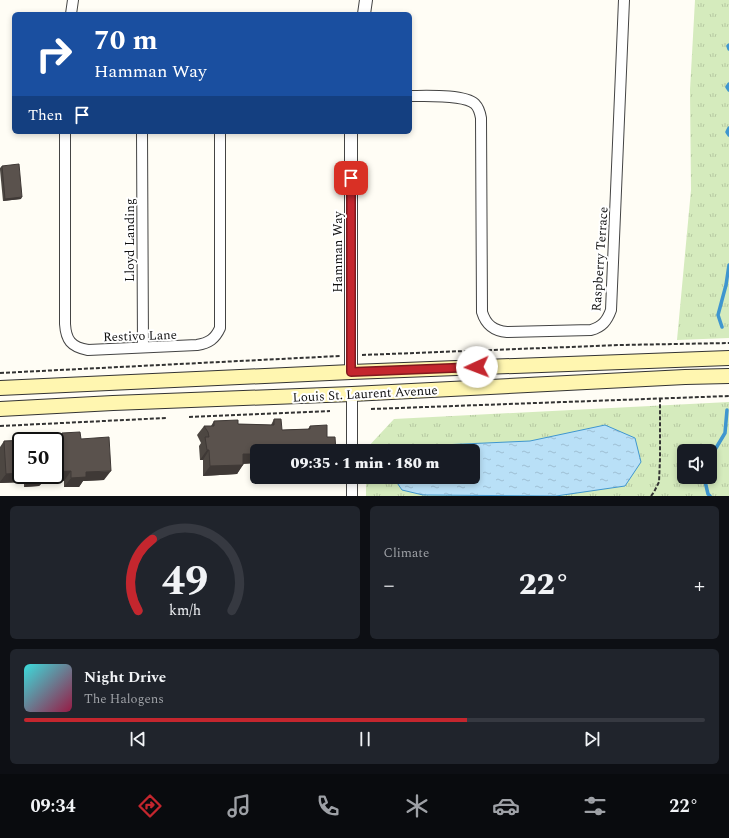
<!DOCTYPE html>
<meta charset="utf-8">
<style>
body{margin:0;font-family:Spectral,serif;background:#20242c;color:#f1f3f6;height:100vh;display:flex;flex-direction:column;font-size:15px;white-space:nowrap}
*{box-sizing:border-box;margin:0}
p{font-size:13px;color:#9ea1a6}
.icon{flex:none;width:22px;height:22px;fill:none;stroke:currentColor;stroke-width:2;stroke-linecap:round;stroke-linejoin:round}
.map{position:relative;height:496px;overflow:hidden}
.drawer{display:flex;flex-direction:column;gap:10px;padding:10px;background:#0d0f14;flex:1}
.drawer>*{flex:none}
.top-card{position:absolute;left:12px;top:12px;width:400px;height:122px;border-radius:6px;box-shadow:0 2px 6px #0003;background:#1a4fa0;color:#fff;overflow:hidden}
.buttons{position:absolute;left:677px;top:444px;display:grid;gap:8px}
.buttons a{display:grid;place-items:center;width:40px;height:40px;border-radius:6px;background:#171b24;box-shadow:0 2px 6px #0003;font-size:20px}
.speed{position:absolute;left:12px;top:432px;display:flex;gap:8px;font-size:20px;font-weight:700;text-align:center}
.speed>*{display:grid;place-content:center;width:52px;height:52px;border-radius:50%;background:#171b24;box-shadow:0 2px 6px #0003;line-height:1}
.speed .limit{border:2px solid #111;border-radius:6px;background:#fff;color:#111}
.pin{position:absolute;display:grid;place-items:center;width:34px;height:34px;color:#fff;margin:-17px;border-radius:8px;box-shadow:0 2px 6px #0006}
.me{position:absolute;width:44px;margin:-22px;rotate:268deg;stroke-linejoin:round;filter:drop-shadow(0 0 3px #0008)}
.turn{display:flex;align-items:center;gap:14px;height:84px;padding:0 16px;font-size:18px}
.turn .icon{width:52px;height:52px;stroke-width:2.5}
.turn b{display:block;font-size:28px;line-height:34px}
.then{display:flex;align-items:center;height:38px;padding:0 16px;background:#0003;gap:8px;font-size:15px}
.big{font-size:30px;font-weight:800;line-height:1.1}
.drawer .widget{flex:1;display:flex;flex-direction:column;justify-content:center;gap:6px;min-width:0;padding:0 14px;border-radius:6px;background:#20242c}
.drawer .dial{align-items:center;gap:0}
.dial svg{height:104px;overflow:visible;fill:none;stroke:#363941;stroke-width:7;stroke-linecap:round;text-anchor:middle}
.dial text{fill:#f1f3f6;stroke:none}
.song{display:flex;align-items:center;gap:12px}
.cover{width:48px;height:48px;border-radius:6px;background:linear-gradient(135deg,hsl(180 70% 55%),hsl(340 70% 35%))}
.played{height:4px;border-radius:2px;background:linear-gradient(90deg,#c4262e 65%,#363941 65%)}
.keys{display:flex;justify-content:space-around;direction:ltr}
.heat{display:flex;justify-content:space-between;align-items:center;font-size:22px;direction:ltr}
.drawer .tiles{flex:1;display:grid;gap:10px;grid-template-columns:1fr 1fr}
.widget:last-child{grid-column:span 2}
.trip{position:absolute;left:250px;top:444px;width:230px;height:40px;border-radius:6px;background:#171b24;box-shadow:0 2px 6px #0003;font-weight:800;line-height:40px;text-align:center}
.tabs{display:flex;height:64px;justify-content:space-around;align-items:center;background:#090b0e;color:#9ea1a6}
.tabs .icon{width:28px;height:28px}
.tabs .current{color:#c4262e}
.tabs b{font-size:18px;color:#f1f3f6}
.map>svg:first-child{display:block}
.grass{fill:url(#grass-tufts);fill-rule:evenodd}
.water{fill:url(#water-ripples);stroke:#3f96cf}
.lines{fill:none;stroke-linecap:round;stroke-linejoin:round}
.stream{stroke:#3f96cf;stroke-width:3.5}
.minor-casing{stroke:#444;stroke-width:12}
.tertiary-casing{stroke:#444;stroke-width:14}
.secondary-casing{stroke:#333;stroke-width:16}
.path{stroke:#333;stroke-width:2;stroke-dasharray:4 2;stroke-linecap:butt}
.minor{stroke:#fff;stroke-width:10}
.tertiary{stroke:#fff;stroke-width:12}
.secondary{stroke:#fff6b0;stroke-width:14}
.wall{fill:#4d4742;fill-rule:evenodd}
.shaded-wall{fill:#3f3936}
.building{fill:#5a524d;stroke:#3f3936}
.route-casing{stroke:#7f191e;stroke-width:10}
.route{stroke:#c4262e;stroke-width:7}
.labels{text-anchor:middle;stroke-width:4;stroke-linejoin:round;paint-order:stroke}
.street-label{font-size:13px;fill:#111;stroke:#fff}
</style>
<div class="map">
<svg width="729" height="496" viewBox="0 0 729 496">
<defs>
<pattern id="grass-tufts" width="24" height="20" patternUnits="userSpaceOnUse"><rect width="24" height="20" fill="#d5ebbd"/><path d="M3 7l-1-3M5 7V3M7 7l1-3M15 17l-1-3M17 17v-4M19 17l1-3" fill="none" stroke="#b6c8a1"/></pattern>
<pattern id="water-ripples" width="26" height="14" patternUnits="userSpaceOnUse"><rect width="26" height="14" fill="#b9e0f7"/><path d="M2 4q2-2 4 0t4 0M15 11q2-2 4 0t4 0" fill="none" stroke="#9ebfd3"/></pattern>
</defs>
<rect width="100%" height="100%" fill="#fffdf5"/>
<g class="grass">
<path d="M695,0h34v338l-52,2 14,-150 -1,-100z"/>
<path d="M729,402v94h-363v-19h107v-26h-107v-2l28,-30zM684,451h26v26h-26z"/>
</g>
<path class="water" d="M605,425l30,13 6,24 -16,24 -69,10 -133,-1 -21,-5 -9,-13h80v-26h-78l2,-4 133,-6z"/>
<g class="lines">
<g class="stream">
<path d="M729,45l-1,1 1,3"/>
<path d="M729,84l-2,3 2,3"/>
<path d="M729,128l-2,4 2,3"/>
<path d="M722,327l-4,-12 8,-30 3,-20"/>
<path d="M710,458l15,-25 2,-23"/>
<path d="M704,477l4,17 2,2"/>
</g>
<defs>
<g id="minor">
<path d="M71,14l2,-14"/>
<path d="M410,96c16,0 54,-2 65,8 4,4 5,8 6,14l1,194c4,13 12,19 25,20l84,-2c11,-3 16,-9 20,-20l13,-310"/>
<path d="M65,132v192c1,16 6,23 23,26l109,-5c12,-2 18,-6 23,-17v-196"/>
<path d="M142,132l1,215"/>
<path d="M352,394v57"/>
<path d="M352,477v19"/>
</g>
<g id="tertiary">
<path d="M364,14l2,-14"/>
<path d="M351,372v-240"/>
</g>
<g id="secondary">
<path d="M0,388l351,-16 378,-14"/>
<path d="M0,409l113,-6 239,-9 333,-17 44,-1"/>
</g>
</defs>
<use href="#minor" class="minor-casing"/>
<use href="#tertiary" class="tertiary-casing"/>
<use href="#secondary" class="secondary-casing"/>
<g class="path">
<path d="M362,355l259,-10 108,-2"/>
<path d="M0,373l340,-17"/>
<path d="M371,409l358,-13"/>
<path d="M189,417l141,-6"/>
<path d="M0,426l166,-8"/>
<path d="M651,496l3,-4 5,-10 1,-23v-62"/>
</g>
<use href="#minor" class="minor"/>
<use href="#tertiary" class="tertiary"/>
<use href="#secondary" class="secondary"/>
</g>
<g class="wall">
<path d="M2,166l19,33 -18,2 -3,-31v-2z"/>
<path d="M274,419l8,11 26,-1 2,-3 17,11 9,14h-79v12l-14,1 -6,10 -34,2v-16h-3l-1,-14 2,-3 -4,-8 7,-9h7l3,-5 24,3 33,1z"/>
<path d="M62,433l19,6 23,41 -21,1 -4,6h-15v-6l-21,1 -4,4 -15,1v-5l-24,1v-36l4,-6 23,-1 4,-5 17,4h9zM21,441l34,34h-34z"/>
</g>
<g class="shaded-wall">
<path d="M22,197l-1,2 -18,2 2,-2z"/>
<path d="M310,449l-1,2h-26v-1z"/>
<path d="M207,450h2l-6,10h-3z"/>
<path d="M243,454h14v9l-20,1z"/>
<path d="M243,465l-6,9 -34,2 7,-10z"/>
<path d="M71,471l-7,10 -21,1 -4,4 -15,1 7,-9 13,-3h11v-3z"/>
<path d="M111,471l-7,9 -21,1 -4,6h-15l7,-9 15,-6z"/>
<path d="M21,473v2h8l-5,7 -24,1v-1l6,-8z"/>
</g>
<g class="building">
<path d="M19,164l3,33 -17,2 -3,-33z"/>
<path d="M274,419h7l1,11 28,-1v-3l17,-1v12h8l1,14h-25l-1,-2 -27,1v1h-26v3h-14v11l-33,1 -1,-16h-2l-2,-13h4l-1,-5 -4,-6h10v-5l24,-1v4l36,1z"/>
<path d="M80,432l1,7 28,-2 2,34 -25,1v5l-15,1v-7l-16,1v-31h-34v32l-15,1 -2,-33 28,-1 -1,-5 17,-1v5l14,-1v-5z"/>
<path d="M31,475h15v2l-15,1z"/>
</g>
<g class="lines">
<defs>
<path id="route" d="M351,178v194l126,-5"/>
</defs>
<use href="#route" class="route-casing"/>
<use href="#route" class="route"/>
</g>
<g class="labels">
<g class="street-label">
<text transform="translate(129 240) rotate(-90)" y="5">Lloyd Landing</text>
<text transform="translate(337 252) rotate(-90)" y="5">Hamman Way</text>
<text transform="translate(599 259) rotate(-86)" y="5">Raspberry Terrace</text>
<text transform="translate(140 335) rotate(-2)" y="5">Restivo Lane</text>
<text transform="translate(365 393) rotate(-3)" y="5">Louis St. Laurent Avenue</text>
</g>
</g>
</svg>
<div class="buttons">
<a><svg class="icon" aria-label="sound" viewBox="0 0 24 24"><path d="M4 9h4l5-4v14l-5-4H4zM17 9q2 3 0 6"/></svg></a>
</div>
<div class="speed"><div class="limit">50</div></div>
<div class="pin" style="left:351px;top:178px;background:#d93025"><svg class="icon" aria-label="arrive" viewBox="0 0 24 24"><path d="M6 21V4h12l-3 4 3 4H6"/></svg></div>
<svg class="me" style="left:477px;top:367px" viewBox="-20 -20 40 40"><circle r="19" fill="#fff"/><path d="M0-13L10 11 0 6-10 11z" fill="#c4262e"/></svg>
<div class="trip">09:35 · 1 min · 180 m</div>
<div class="top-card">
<div class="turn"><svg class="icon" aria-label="right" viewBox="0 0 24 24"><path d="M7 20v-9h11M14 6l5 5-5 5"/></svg><div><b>70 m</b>Hamman Way</div></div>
<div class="then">Then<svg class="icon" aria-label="arrive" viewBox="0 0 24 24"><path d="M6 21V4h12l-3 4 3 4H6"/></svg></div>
</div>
</div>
<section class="drawer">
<div class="tiles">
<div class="widget dial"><svg viewBox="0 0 100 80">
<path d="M14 69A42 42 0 1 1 86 69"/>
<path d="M14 69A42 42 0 0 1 25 14" stroke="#c4262e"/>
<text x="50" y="56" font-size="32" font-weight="700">49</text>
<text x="50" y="72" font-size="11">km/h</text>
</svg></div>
<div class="widget"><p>Climate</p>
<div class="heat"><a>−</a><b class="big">22°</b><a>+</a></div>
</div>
<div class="widget">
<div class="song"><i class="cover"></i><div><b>Night Drive</b><p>The Halogens</p></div></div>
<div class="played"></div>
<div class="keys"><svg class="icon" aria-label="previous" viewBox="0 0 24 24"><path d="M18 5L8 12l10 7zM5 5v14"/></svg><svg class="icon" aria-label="pause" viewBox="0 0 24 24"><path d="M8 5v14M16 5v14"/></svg><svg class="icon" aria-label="next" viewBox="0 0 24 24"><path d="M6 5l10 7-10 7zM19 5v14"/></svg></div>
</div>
</div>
</section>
<nav class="tabs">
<b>09:34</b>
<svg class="icon current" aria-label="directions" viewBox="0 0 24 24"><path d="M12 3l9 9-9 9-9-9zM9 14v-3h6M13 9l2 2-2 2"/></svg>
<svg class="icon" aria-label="music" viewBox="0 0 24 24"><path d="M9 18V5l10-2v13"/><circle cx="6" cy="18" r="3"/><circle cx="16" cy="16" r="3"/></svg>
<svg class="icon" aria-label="phone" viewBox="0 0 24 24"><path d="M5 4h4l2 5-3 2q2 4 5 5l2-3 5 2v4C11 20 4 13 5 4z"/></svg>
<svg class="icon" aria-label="climate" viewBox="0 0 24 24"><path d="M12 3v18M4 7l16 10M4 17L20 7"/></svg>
<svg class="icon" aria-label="car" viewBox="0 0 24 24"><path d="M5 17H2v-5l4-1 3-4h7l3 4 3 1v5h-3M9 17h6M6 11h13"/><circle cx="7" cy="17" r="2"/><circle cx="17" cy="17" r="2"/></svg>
<svg class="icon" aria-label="filters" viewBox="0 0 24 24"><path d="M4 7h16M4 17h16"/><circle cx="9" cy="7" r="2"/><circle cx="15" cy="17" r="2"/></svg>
<b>22°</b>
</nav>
